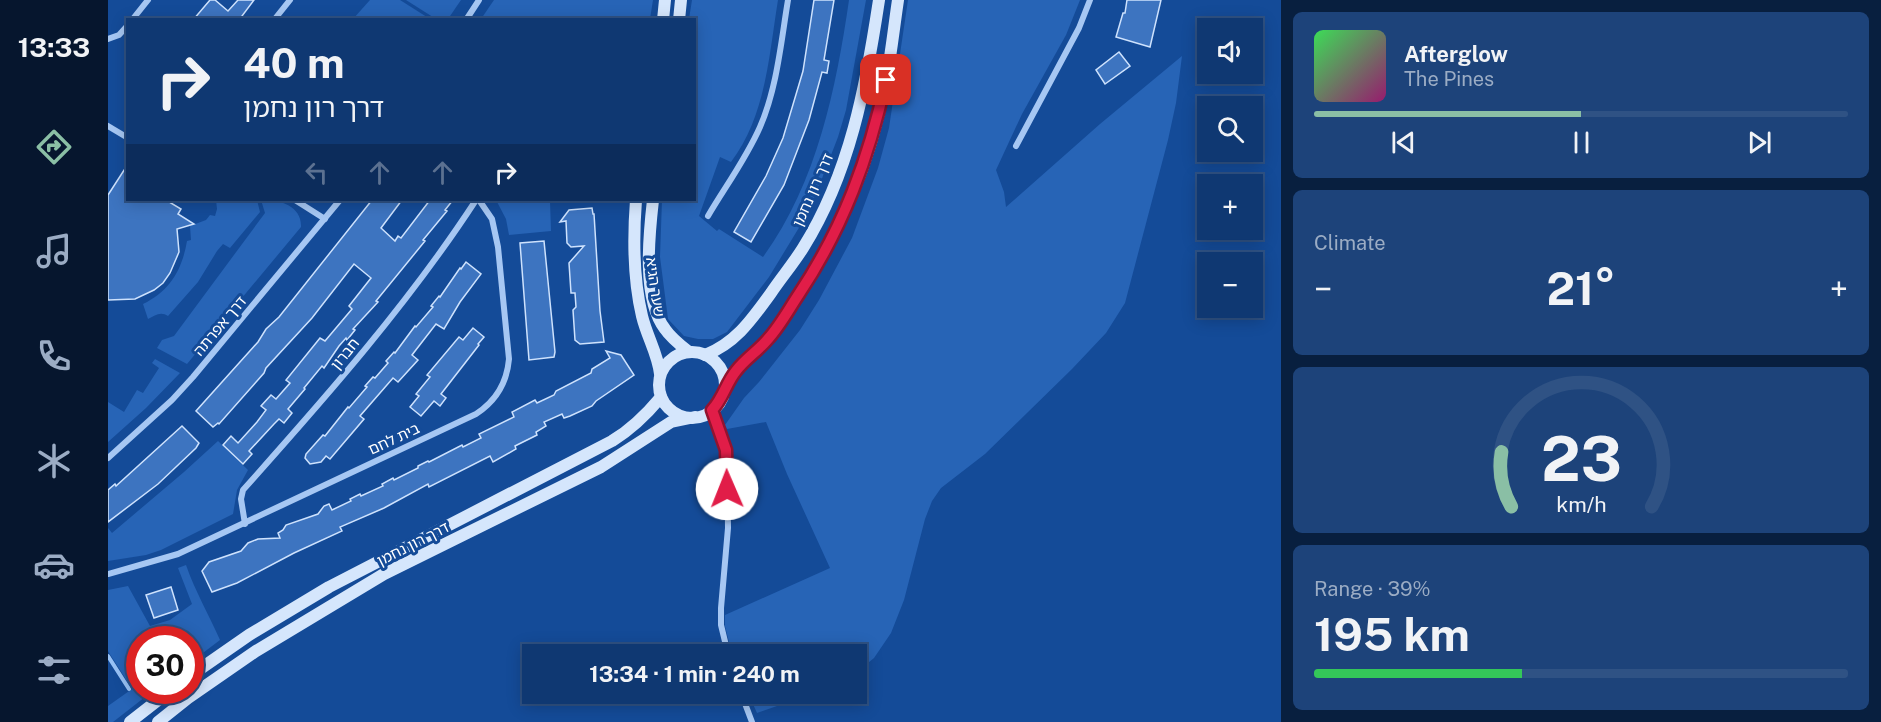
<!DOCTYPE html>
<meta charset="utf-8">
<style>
body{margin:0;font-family:"Public Sans","Noto Sans Hebrew",sans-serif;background:#1d437a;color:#f1f3f6;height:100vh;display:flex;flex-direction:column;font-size:22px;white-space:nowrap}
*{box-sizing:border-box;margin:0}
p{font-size:20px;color:#9bacc4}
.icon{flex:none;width:33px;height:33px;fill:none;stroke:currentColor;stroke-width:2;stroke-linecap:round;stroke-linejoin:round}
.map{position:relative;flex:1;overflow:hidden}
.details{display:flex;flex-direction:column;gap:12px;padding:12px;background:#081f3f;width:600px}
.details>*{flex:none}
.banner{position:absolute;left:18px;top:18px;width:570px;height:183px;border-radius:0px;box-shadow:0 3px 15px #0003,0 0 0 2px #2f5284;background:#0f3872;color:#f1f3f6;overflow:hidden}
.controls{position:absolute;left:1089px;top:18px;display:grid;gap:12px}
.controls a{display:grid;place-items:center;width:66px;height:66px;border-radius:0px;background:#0f3872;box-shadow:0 3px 15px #0003,0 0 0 2px #2f5284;font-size:30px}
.speed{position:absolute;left:18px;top:626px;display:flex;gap:12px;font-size:30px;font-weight:700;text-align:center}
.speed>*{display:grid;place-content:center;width:78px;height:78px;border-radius:50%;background:#0f3872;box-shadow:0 3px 15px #0003,0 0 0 2px #2f5284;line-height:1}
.speed .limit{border:9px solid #d22;background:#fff;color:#111}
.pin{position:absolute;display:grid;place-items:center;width:51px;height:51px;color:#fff;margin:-26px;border-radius:12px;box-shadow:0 3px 9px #0006}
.me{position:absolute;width:66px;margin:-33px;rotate:359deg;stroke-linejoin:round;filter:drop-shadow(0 0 4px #0008)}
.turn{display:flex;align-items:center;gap:21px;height:126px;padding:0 18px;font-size:27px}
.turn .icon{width:78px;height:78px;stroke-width:2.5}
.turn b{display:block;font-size:42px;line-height:51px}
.lanes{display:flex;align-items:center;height:57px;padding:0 18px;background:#0003;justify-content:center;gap:30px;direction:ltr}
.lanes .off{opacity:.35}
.big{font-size:45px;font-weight:700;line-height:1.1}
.details .widget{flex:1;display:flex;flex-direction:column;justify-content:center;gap:9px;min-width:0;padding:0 21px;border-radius:9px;background:#1d437a}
.details .dial{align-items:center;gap:0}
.dial svg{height:156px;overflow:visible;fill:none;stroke:#2f5284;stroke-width:7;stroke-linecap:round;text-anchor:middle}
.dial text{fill:#f1f3f6;stroke:none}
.song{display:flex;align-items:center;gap:18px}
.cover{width:72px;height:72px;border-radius:9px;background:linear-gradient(135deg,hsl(130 70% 55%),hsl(320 70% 35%))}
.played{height:6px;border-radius:3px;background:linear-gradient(90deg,#8abfa5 50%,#2f5284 50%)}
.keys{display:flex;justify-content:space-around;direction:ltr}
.heat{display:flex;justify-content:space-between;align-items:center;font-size:33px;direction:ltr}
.charge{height:9px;border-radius:4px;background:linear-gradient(90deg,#34c759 39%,#2f5284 0)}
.trip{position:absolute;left:414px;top:644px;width:345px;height:60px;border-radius:0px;background:#0f3872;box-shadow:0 3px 15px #0003,0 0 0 2px #2f5284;font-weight:700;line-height:60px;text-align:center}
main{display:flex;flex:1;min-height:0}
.tabs{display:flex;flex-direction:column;width:108px;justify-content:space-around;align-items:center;background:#06162e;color:#9bacc4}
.tabs .icon{width:42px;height:42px}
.tabs .active{color:#8abfa5}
.tabs b{font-size:27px;color:#f1f3f6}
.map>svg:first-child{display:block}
.green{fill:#2764b6}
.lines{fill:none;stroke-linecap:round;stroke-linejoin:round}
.stream{stroke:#98c2f6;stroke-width:4}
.building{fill:#3d74c0;stroke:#cee2fd;stroke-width:1.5}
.street{stroke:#a6c7f3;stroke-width:6}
.secondary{stroke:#d5e6fc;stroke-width:12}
.route-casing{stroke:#92132f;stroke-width:15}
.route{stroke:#e11d48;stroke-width:10}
.labels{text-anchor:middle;stroke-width:6;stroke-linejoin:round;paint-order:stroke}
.street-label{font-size:15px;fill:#fff;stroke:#144b98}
</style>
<main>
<nav class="tabs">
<b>13:33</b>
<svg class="icon active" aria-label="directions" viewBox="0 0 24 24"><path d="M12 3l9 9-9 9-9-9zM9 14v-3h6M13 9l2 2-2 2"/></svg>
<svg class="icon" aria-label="music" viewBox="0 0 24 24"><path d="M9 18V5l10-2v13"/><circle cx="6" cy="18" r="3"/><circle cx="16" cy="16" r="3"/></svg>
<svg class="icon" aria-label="phone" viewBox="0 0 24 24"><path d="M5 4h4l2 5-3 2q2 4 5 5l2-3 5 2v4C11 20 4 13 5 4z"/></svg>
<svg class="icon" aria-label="climate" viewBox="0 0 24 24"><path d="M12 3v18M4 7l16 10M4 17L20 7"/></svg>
<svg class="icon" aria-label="car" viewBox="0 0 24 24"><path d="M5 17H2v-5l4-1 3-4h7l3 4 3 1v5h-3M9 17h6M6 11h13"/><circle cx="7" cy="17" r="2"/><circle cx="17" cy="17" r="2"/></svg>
<svg class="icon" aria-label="filters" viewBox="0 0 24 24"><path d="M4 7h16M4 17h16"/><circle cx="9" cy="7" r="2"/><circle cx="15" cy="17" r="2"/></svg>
</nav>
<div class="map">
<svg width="1173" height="722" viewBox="0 0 1173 722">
<rect width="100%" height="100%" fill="#144b98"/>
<g class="green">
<path d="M262,0h30l30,19h-77z"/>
<path d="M298,0h55l-13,19h-12z"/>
<path d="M386,0h159l-3,19h-169z"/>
<path d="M584,0h86c-9,55 -12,116 -47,162l-11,-5 -21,59 18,15 2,-2 44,28c54,-74 73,-168 86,-257h17l-20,110 -8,27 -22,57 -16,32 -31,51 -42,55 -14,7h-15l-14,-3 -16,-17 -8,-62 2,-57h32v-180l-5,-1z"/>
<path d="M800,0h172l-14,35 -44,79 -26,56 8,22 2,15 94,-83 82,-68 -6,47 -8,37 -43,163 -19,30 -34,36 -87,85 -44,34 -9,13 -7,18 -21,81 -13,33 -17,25 -17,14 -1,-18h-124l-7,-28v-11l105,-47 -43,-94 -21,-52 -39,7 -2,-4 19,-27 15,-16 41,-52 19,-30 33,-62 26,-70 11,-40z"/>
<path d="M108,200h41l3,12 -30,36 -7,-4 -6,7 -19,31 -30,34c-7,-5 -13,-1 -20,3l-5,-15c27,-13 39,-34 44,-63l4,-1 -1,-14 16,-6 4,-5 5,1 2,-7z"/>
<path d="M153,200c17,-1 41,5 40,27l-114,137 -30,-16 5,-8 12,-4 91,-123z"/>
<path d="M388,200h121l-67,1 1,30 -42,4 -3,-16z"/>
<path d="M47,359l25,14 -34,35 -38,34v-40l16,10 13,-22 6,3 16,-25 -7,-5z"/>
<path d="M110,441l30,29 -11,20 -4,24 -72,36 -15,5 -38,6v-33l4,5 72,-61z"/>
<path d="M78,565c9,26 23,50 34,75l-29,22 -1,-23h-50v51h14l-41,32h-5v-16l24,-17 -24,-38v-61l20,-4 22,40 20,-6 22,-16 -14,-36z"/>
<path d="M640,693h66l-57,20z"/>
</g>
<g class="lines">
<path class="stream" d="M0,656l21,33"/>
</g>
<g class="building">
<path d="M102,0h5l13,11 10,-11h16l-15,20h-46z"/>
<path d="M706,0h20l-10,60 5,1 -2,12 -5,-1 -13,48 -25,65 -33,57 -17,-10 32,-56 17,-38 20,-67z"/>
<path d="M1019,0h34l-11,47 -34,-10 7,-24h2z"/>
<path d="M1011,52l11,14 -25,18 -9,-14z"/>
<path d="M20,164v36h38l15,9 -3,5 16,10 -17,5 2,23 -9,21 -7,10 -9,7 -19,9 -27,1v-105z"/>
<path d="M264,200h30l-21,28 14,13 3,-5 3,2 29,-38h23l-8,10 2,1 -24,29 2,1 -49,60 2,1 -25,27 2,1 -8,10 -1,-2 -7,8 -15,22 -2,-2 -18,22 1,1 -17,20 4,4 -8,10 -5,-4 -5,5 -25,27 3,3 -9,10 -20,-19 8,-9 7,7 19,-21 9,-12 -5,-4 10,-11 5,4 14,-16 -4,-3 34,-42 5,3 27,-32 -3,-3 22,-28 -17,-14 -42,54 -46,50 -2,5 -45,51 -1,-1 -5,4 -17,-16 62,-69 8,-13 13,-12z"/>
<path d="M484,208l1,6h1l6,97 4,31 -24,2 -5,-4 -2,-30 3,-3 -1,-14h-4l-2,-30 15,-17 -13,1 -4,-4 -1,-22 -6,1 9,-12z"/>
<path d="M436,241l11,111 -1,5 -25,3 -9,-117z"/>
<path d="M358,262l15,12 -21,28 -16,27 -8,-5 -24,31 6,5 -20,22 -5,-4 -33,38 4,3 -34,40 -4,-3 -5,6 -11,2 -5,-6 1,-4 17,-19 2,1 23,-29 1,1 18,-21 -2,-1 8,-9 2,1 13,-15 -2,-2 8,-9 1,1 20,-27 1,1 17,-20 -2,-1 8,-10 1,1 20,-29 1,1z"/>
<path d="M365,328l11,9 -6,7 1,1 -38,49 5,4 -6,8 -6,-5 -13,15 -11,-9 9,-11 -3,-2 14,-17 -3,-2 32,-38 4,3z"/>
<path d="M498,351l15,4 13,20 -38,26 -4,5 -22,10 -6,2 -2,-4 -18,8 2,4 -10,6 1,3 -22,11 1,3 -23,13 -3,-6 -61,31 -1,-3 -44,24 -44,19 2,4 -48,22 -57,30 -25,9 -10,-21 7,-9 32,-11 7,-8 10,-4 22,-1 -2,-5 5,-3 3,-5 32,-11 6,-8 5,-2 3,6 19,-9 -1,-2 10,-5 1,2 22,-10 -1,-2 11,-6 1,2 24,-12v-2l10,-5 1,1 33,-17 1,2 18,-9 -2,-4 35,-17 -2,-5 23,-12 2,3 17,-8 2,-4 35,-18 1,-4 18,-11z"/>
<path d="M74,426l17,17 -3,5 -38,36 -50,38v-32l7,-6 1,2z"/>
<path d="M63,587l7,23 -24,8 -8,-23z"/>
</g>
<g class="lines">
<g class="street">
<path d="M24,20l16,-20"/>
<path d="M166,20l16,-20"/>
<path d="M358,20l13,-20"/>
<path d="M0,39l11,-4 9,-10"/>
<path d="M0,126l20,12"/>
<path d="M908,146l63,-118 11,-28"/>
<path d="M187,200l30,19"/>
<path d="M600,216c17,-29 38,-57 52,-89 17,-39 21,-85 28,-127"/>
<path d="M604,410l15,39 1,79 -7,80v17l7,29"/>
<path d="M0,458l64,-58 21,-23 147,-177"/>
<path d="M137,524l-4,-25 2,-9c83,-93 166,-187 233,-290"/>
<path d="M0,574l70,-20 298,-140c20,-13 31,-32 33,-55l-11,-112 -6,-28 -13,-19"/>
<path d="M633,693l11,29"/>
</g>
<g class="secondary">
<path d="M555,20l2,-20"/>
<path d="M571,20l2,-20"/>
<path d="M528,200c-3,39 -3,78 6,116 5,21 16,38 18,58"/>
<path d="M545,200c-4,35 -11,99 12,129 6,9 15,16 24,23"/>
<circle cx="584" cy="385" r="33"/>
<path d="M597,355c31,-12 47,-36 66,-62 10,-15 22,-29 32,-45 47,-75 63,-162 76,-248"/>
<path d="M616,392c6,-12 12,-24 23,-33 6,-7 14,-12 20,-18 10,-11 18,-25 26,-38 47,-71 77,-137 93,-222 5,-26 8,-54 12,-81"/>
<path d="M82,676l59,-41 80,-48 283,-146c20,-12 34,-26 49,-44"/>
<path d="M22,722l41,-32"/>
<path d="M50,722l30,-24 68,-47 128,-77 217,-107 70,-45 24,-5"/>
</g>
</g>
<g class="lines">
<defs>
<path id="route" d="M619,489l-1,-39 -14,-40c11,-11 14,-27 24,-39 9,-12 22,-20 32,-32 12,-13 21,-30 31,-45 44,-66 70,-136 87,-214"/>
</defs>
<use href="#route" class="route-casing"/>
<use href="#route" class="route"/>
</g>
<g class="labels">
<g class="street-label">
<text transform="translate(705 190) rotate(-66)" y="5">דרך רון נחמן</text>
<text transform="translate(547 287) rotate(82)" y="5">שער הגיא</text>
<text transform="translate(112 326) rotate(-50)" y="5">דרך אפרתה</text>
<text transform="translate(237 354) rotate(-51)" y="5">חברון</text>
<text transform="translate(286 439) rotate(-25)" y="5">בית לחם</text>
<text transform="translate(305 544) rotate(-27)" y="5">דרך רון נחמן</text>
</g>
</g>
</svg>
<div class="controls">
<a><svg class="icon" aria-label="sound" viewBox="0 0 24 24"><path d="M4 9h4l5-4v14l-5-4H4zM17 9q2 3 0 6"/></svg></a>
<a><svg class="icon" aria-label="search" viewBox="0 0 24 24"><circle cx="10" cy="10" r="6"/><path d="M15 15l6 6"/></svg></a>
<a>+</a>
<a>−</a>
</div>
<div class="speed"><div class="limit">30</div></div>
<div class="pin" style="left:778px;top:80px;background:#d93025"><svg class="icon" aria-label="arrive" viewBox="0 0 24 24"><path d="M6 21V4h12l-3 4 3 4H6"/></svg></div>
<svg class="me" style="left:619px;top:489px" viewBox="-20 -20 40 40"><circle r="19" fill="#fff"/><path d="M0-13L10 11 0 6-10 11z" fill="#e11d48"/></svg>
<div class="trip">13:34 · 1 min · 240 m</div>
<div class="banner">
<div class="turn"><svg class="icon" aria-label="right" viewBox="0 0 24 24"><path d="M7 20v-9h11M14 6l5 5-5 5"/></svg><div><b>40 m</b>דרך רון נחמן</div></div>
<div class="lanes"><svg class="icon off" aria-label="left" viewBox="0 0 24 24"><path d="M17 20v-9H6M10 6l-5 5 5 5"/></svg><svg class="icon off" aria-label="ahead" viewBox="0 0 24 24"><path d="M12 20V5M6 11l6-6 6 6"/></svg><svg class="icon off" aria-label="ahead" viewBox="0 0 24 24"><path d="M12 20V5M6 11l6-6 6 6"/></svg><svg class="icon" aria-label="right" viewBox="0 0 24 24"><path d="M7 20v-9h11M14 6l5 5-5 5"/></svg></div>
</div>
</div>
<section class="details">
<div class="widget">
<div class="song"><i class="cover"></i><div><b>Afterglow</b><p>The Pines</p></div></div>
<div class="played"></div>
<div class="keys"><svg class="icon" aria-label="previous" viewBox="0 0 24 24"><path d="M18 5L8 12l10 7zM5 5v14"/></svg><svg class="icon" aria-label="pause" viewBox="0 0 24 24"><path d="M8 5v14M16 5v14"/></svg><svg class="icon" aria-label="next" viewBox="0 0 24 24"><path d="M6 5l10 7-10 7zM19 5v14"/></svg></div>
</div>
<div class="widget"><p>Climate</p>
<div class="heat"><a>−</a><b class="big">21°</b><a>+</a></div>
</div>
<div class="widget dial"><svg viewBox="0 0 100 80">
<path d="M14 69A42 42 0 1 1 86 69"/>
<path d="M14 69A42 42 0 0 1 9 41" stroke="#8abfa5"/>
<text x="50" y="56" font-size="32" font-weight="700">23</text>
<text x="50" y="72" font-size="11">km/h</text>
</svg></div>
<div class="widget"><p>Range · 39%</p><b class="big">195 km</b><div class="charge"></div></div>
</section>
</main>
